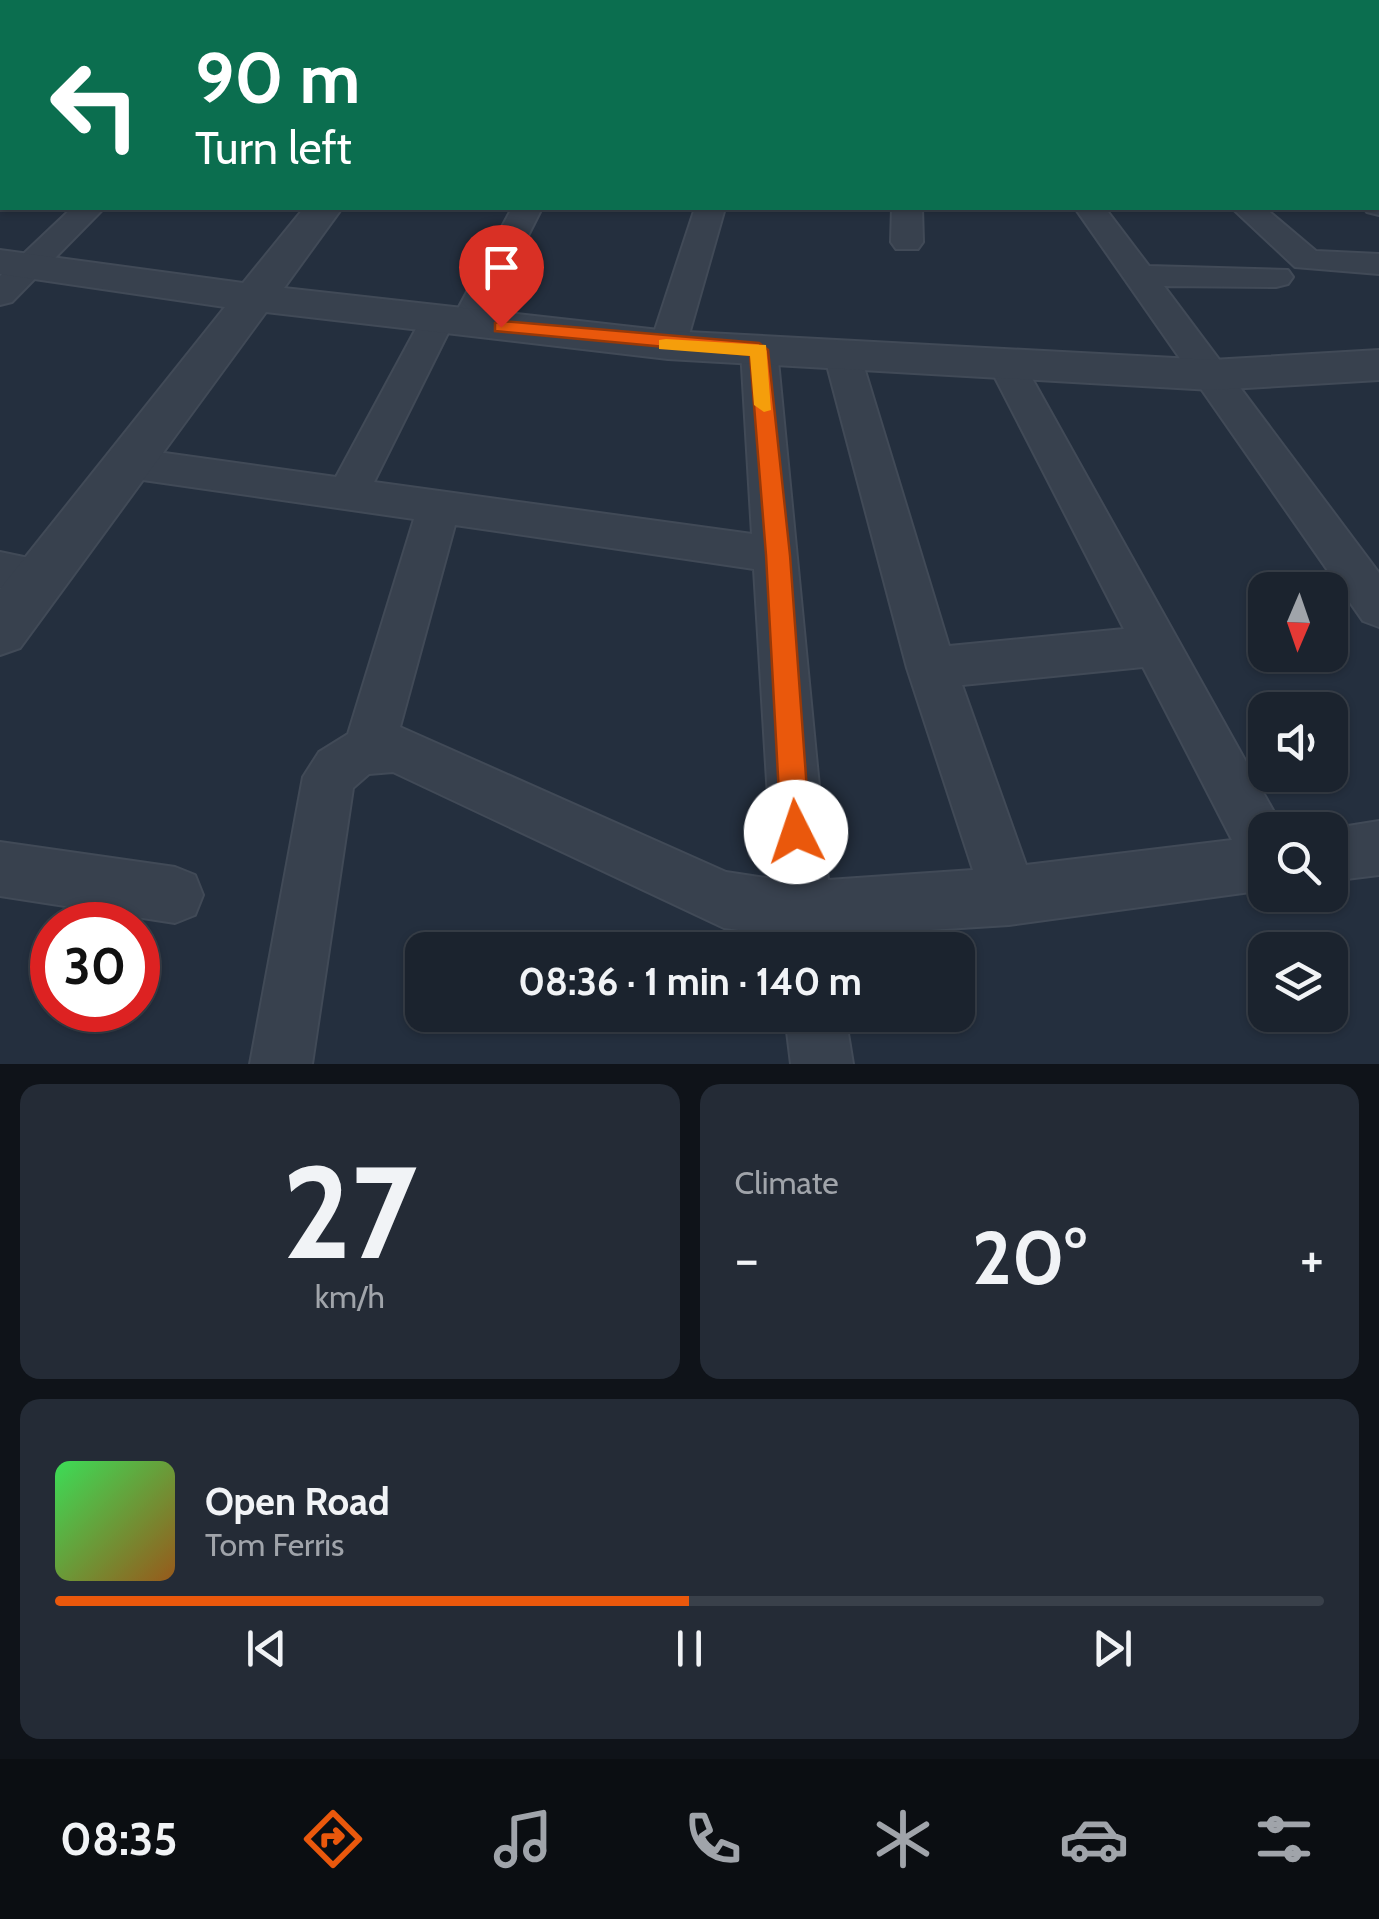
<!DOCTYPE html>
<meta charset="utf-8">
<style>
body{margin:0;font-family:Cabin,sans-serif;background:#242b36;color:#f1f3f6;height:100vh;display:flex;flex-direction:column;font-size:38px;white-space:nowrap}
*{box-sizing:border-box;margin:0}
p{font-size:32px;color:#a0a4aa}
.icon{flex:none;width:55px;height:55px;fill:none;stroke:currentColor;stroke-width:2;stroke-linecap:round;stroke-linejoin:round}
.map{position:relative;height:1064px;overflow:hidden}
.side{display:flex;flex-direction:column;gap:20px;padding:20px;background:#0f1319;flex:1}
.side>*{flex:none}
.guide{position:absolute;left:0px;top:0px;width:1380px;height:210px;box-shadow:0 2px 8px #0004,0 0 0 2px #39404a;background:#0b6e4f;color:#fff;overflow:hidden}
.needle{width:65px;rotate:182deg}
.controls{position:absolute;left:1248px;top:572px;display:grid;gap:20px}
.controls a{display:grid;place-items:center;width:100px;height:100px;border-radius:20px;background:#1b232e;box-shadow:0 2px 8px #0004,0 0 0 2px #39404a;font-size:50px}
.speed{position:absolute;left:30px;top:902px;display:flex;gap:20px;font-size:50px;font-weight:700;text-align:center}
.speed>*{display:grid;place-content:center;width:130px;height:130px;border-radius:50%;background:#1b232e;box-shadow:0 2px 8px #0004,0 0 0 2px #39404a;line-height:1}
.speed .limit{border:15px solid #d22;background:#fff;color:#111}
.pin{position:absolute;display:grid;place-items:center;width:85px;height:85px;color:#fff;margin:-102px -42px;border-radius:50% 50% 50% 0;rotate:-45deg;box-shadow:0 0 10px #0007}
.pin .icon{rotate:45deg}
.me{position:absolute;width:110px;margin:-55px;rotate:356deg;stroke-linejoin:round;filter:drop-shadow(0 0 8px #0008)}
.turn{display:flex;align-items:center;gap:35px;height:210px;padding:0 30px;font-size:45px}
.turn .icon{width:130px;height:130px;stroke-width:2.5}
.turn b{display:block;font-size:70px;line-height:85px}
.big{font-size:75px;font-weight:700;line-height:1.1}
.side .card{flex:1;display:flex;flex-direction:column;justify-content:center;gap:15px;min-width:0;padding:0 35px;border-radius:20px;background:#242b36}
.side .dial{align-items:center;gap:0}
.dial b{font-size:130px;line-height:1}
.song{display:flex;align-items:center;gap:30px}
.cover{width:120px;height:120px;border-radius:15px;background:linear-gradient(135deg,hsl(130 70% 55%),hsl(30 70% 35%))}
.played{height:10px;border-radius:5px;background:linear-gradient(90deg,#ea580c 50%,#39404a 50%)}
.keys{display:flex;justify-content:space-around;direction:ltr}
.heat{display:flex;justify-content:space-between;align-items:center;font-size:55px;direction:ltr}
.side .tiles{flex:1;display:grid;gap:20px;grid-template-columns:1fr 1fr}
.card:last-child{grid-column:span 2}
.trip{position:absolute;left:405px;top:932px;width:570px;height:100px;border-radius:20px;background:#1b232e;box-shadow:0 2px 8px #0004,0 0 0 2px #39404a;font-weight:700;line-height:100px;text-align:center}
.dock{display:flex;height:160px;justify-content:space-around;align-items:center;background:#0b0e12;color:#a0a4aa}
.dock .icon{width:70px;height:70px}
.dock .current{color:#ea580c}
.dock b{font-size:45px;color:#f1f3f6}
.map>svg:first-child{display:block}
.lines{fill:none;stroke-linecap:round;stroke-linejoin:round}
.minor-casing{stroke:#414a57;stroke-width:4}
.tertiary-casing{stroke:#414a57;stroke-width:4}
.trunk-casing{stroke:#434c59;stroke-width:4}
.minor{fill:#38414e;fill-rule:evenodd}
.tertiary{fill:#38414e;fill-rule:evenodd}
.trunk{fill:#656462;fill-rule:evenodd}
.route{fill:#ea580c;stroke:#983908;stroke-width:2.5}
.slow{fill:#f59e0b}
</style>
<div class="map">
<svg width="1379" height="1064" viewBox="0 0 1379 1064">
<rect width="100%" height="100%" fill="#242f3e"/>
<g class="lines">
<defs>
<g id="minor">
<path d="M130,0h50l2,2h-50z"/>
<path d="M1271,0h24v2h-23z"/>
<path d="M1378,197l1,18 -12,-3 -3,-4h14z"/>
<path d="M72,208h32l-92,94 -12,3v-29z"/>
<path d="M512,208h30l-62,123 -12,3 -16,-9 -78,157 378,52 -11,-184 5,-8h26l5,8 51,530 145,-10 -66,-202 -83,-314 5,-8h26l5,8 89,292 175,-17 -136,-265 5,-9 13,-3 13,3 265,475h-19v60l-256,35 -176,11 2,14h-58l-1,-15 -52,-7 -331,-156 -24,2 -16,14 -41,276h-62l53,-287 16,-25 29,-18 66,-215 -285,-41 -14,-5 -6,-10 6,-10 14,-5 207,29 89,-165 12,-3 16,9zM455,525l299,44 19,310 -47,-7 -326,-145zM1143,667l89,173 -206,25 -64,-180z"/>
<path d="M695,208h30l-39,137 -5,8h-26l-5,-8z"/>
<path d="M892,208h30l1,34 -5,7h-22l-5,-7z"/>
<path d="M1075,208h30l44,58 139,4 5,7 -5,7 -12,3 -112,-1 215,287v54l-16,-6z"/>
<path d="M1232,208h33l51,43 63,3v20l-84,-7z"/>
<path d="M0,552l57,12 6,13 -6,13 -16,5 -41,-7z"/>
<path d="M1379,821v54l-49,6v-51h-7z"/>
<path d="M0,842l175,25 20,8 8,20 -8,20 -20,8 -175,-27z"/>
<path d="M785,1015h60l8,49h-62z"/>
</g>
<path id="tertiary" d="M304,208h38l-58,80 384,43 544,29 167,-10v30l-167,10 -544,-31 -402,-47 -246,336 -20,7v-66l225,-282 -225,-33v-24l243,33z"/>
<g id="trunk">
<path d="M999,0h44l1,2h-43z"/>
<path d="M1065,0h44l1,2h-43z"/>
<rect x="1378" y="51" width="1" height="20"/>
</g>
</defs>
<use href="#minor" class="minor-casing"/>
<use href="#tertiary" class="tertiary-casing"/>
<use href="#trunk" class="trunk-casing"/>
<use href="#minor" class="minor"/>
<use href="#tertiary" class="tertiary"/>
<use href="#trunk" class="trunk"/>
</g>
<path class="route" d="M501,321l258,22 9,7 22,205 20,277 -4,10 -10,4 -11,-4 -4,-10 -15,-277 -16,-200 -255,-24v-8z"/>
<path class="slow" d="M666,339l100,6 5,65 -7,2 -10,-7 -4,-49 -91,-7v-9z"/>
</svg>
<div class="controls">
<a><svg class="needle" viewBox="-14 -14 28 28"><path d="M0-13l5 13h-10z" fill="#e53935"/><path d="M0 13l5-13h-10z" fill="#a0a4aa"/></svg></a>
<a><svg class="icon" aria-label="sound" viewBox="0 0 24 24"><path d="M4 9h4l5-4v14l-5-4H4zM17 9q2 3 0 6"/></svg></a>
<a><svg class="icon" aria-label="search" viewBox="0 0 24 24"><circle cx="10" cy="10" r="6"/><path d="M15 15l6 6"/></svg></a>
<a><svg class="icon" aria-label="layers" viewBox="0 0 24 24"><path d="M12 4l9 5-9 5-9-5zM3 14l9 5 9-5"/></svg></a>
</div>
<div class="speed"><div class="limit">30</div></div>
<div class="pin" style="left:501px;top:327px;background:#d93025"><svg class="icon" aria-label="arrive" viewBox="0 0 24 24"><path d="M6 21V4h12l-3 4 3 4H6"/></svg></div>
<svg class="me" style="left:796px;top:832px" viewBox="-20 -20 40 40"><circle r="19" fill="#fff"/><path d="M0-13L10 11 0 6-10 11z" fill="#ea580c"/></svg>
<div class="trip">08:36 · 1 min · 140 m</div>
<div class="guide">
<div class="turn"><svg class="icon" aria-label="left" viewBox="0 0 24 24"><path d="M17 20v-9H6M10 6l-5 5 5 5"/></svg><div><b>90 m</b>Turn left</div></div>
</div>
</div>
<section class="side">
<div class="tiles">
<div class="card dial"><b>27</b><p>km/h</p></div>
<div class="card"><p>Climate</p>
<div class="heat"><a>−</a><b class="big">20°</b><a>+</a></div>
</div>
<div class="card">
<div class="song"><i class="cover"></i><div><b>Open Road</b><p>Tom Ferris</p></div></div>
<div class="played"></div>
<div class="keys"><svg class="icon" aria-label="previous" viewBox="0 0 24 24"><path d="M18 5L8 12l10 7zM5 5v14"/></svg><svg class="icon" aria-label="pause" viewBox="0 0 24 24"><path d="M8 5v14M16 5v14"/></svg><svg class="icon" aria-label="next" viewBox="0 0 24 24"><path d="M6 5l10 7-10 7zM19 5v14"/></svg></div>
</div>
</div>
</section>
<nav class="dock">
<b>08:35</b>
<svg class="icon current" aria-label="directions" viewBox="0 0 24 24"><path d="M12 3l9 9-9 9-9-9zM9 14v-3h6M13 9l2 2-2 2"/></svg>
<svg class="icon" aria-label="music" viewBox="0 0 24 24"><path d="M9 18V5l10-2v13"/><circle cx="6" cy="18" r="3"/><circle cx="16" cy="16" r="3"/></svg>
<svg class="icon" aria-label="phone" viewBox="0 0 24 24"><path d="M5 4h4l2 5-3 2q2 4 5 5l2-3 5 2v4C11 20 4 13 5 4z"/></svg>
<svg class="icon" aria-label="climate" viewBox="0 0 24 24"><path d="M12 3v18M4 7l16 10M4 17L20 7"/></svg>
<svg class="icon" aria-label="car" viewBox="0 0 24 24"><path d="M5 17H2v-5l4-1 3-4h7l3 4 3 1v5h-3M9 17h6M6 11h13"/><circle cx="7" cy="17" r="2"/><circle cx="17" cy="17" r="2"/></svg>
<svg class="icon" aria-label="filters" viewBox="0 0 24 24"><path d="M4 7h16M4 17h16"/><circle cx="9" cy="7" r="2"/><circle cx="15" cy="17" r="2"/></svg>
</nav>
